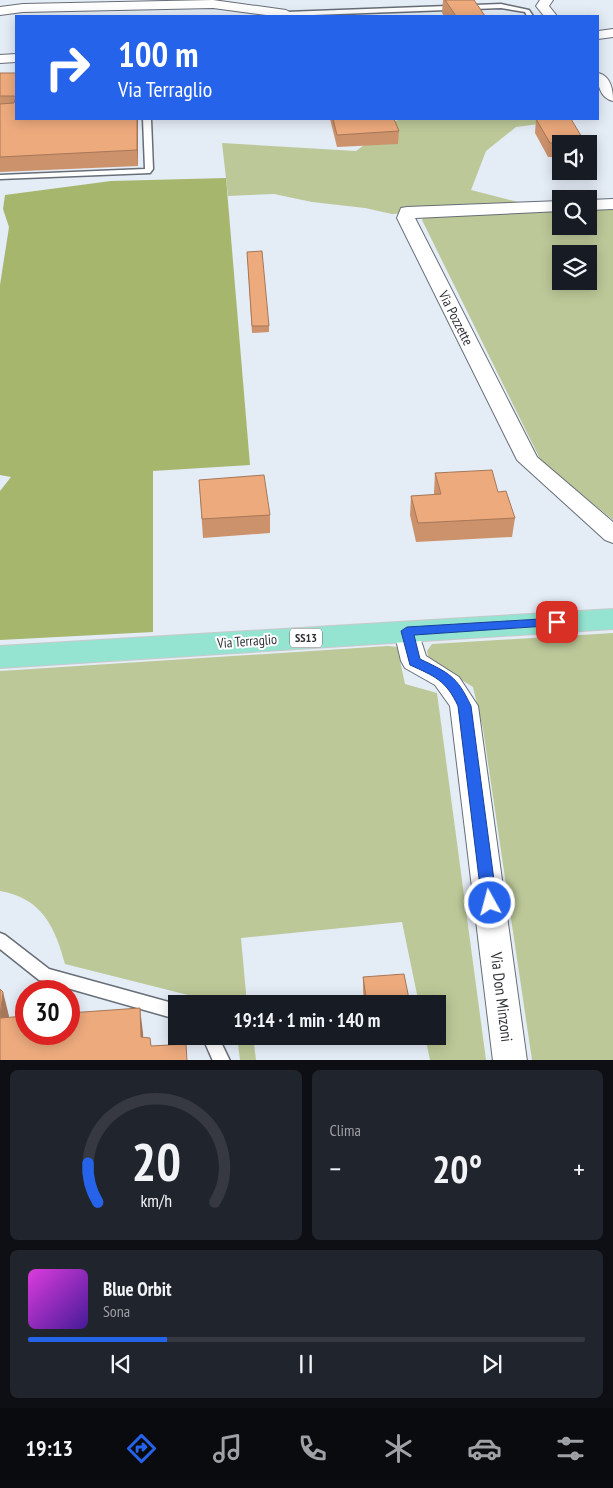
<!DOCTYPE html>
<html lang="it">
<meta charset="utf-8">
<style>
body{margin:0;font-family:"PT Sans Narrow",sans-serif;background:#20242c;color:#f1f3f6;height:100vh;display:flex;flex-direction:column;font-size:19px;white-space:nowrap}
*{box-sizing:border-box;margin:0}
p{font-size:16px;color:#9ea1a6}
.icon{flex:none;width:28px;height:28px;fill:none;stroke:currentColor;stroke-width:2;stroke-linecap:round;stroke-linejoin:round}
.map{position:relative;height:1060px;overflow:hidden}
.details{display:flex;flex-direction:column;gap:10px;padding:10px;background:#0d0f14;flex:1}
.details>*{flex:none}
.hud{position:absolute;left:15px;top:15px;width:584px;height:105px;border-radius:0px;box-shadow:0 2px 12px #0003;background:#2563eb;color:#fff;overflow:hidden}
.buttons{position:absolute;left:552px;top:135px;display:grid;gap:10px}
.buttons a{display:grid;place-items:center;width:45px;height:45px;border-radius:0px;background:#171b24;box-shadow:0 2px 12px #0003;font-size:25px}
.speed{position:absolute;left:15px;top:980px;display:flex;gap:10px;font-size:25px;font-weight:700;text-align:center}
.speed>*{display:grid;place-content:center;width:65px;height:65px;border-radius:50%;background:#171b24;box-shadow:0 2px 12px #0003;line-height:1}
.speed .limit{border:8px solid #d22;background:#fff;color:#111}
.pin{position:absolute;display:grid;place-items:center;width:42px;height:42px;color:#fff;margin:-21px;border-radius:10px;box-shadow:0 2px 8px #0006}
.me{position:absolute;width:55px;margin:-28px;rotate:353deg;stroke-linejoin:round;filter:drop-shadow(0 0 4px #0008)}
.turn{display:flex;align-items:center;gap:18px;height:105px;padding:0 20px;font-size:22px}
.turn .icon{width:65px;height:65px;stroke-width:2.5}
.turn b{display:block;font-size:35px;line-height:42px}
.big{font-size:38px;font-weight:700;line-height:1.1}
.details .tile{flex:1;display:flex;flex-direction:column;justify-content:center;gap:8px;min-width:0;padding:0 18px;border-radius:8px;background:#20242c}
.details .dial{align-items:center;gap:0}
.dial svg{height:130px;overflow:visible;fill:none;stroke:#363941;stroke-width:7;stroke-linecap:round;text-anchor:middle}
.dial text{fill:#f1f3f6;stroke:none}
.song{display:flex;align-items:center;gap:15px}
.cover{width:60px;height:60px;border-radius:8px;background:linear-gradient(135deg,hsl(300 70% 55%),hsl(260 70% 35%))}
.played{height:5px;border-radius:2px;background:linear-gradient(90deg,#2563eb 25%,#363941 25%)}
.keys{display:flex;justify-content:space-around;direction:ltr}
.heat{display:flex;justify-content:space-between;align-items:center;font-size:28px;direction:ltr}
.details .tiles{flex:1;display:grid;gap:10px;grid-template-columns:1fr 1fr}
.tile:last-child{grid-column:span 2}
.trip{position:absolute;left:168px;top:995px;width:278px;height:50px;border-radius:0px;background:#171b24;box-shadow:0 2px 12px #0003;font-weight:700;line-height:50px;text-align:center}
.menu{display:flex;height:80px;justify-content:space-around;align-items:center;background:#090b0e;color:#9ea1a6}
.menu .icon{width:35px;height:35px}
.menu .on{color:#2563eb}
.menu b{font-size:22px;color:#f1f3f6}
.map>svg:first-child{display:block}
.green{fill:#bcc898;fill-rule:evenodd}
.forest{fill:#a6b66d}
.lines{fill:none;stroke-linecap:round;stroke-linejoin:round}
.service-casing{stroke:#676e77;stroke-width:3}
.minor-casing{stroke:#676e77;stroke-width:2}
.primary-casing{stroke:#c9c9ca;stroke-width:2}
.service{fill:#fff;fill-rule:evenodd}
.minor{fill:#fff;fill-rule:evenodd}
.primary{fill:#94e4d1;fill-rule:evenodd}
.wall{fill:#cc926c}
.shaded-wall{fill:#a67758}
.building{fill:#edaa7d;stroke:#a67758}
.route{fill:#2563eb;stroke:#184099}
.labels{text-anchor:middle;stroke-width:4;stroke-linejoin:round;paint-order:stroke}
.shield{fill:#fff;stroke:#6d6f72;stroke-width:1}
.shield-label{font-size:12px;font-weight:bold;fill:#2e3135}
.street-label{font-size:14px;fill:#2e3135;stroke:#fff}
.near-street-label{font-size:16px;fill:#2e3135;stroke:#fff}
</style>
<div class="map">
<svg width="613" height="1061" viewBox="0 0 613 1061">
<rect width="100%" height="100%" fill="#e4ecf6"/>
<g class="green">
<path d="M399,119h177l-60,8 -30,24 -15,39 63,16 -142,8 -27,-6 -53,-6 -38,-8 -46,2 -6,-53 134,8z"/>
<path d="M589,210h24v310l-72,-59 -119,-241 2,-3 137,-6v15h28zM561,254h28v27h-28z"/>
<path d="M613,633v427h-81l-49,-331 -10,-42 -44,-27 -2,-9 5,-7z"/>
<path d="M388,646l9,1 8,37 32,9 49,367h-56l-5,-24h11v-32h-17l-17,-82 -161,16 6,66h-40l-11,-7 -131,-33c-10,-37 -23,-66 -65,-73v-220z"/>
<path d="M238,1044h16l2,16h-16z"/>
</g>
<path class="forest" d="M226,178l24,287 -97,6v161l-153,8v-149l11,-14 -11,-2v-190l9,-58 -6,-18 2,-14 106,-14z"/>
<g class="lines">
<defs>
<g id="service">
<path d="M501,4l28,6 4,6h-6l-2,-4 -24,-4 -215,8 -3,-2 3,-2z"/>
<path d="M143,119h8l2,50 -3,4 -150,6v-4l145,-6z"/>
<path d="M0,933l5,2 44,34 127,35v15l-137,-39 -39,-31z"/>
<path d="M202,1036h16l12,25h-17z"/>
</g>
<g id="minor">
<path d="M213,0l73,10 7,4 -2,2h-17l-61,-8 -190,4 -23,3v-8l23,-3z"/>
<path d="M540,0h13l-4,6 8,10h-13l-8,-10z"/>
<path d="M613,29v8l-15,2v-8z"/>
<path d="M16,54v8l-16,1v-8z"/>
<path d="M598,73c13,3 15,17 15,28 -13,-3 -16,-17 -15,-28z"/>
<path d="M613,199v10l-24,1v-10z"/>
<path d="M561,201v10l-146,7 122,239 76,65v21l-8,-3 -88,-80 -120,-242 4,-10 6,-1z"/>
<path d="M407,622l9,3 10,31 33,21 19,29 49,355h-34l-43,-355 -15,-21 -30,-17 -4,-7 -7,-30 4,-6z"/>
</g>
<path id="primary" d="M613,609v20l-613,39v-22z"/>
</defs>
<use href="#service" class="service-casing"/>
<use href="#minor" class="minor-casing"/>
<use href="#primary" class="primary-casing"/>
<use href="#service" class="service"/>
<use href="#minor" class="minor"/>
<use href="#primary" class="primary"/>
</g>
<g class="wall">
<path d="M443,0h31l11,16h-41l-2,-3z"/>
<path d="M0,73l138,46v47l-138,6z"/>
<path d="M330,119h64l5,12 -1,13 -61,3z"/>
<path d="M536,119l25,25v26l-5,-13h-8l-13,-24z"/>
<path d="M589,148l7,12 -2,14 -31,1 -1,-4h27z"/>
<path d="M247,252l22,74v6l-17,1z"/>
<path d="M435,473l63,19 17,26 -3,19 -96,5 -6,-27 1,-19 23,-1v-3z"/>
<path d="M199,480l71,35v18l-67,5z"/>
<path d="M363,977l47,27h-46l-1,-13z"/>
</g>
<g class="shaded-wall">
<path d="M137,119h1v47l-1,-16z"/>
<path d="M3,992l6,24 -3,27 -6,-24z"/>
<path d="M140,1008l3,25 1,28 -3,-24z"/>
</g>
<g class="building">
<path d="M445,0h29l11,16h-29z"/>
<path d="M0,73h16v46h121v31l-137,7v-53l14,-1 2,-6 -2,-1h-14z"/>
<path d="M333,119h61l5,12 -62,4z"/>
<path d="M536,119h35l15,25h-25v8l-4,-9h-7z"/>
<path d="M589,148l7,12h-7z"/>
<path d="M262,251l7,75h-17l-5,-74z"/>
<path d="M492,470l6,22 8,-1 9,27 -97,5 -7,-27 30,-2 -6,-21z"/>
<path d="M264,475l6,40 -68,4 -3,-39z"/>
<path d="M404,974l6,30h-43l-4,-27z"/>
<path d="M0,989l3,3 -3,25z"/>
<path d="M140,1008l1,29 9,1 1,8 35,-2 1,17h-187v-43l26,-2v18h43v-21z"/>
</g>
<path class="route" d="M557,618l6,4 -2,3 -147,10 6,24c29,14 37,17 51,47l26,197 -2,4 -5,2 -6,-2 -2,-4 -24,-197c-12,-26 -24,-30 -48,-41l-9,-34 6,-4z"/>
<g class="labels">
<rect class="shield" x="290" y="628.5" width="32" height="19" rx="4"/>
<g class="shield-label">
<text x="306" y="642">SS13</text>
</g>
<g class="street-label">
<text transform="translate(456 318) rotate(63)" y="5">Via Pozzette</text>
<text transform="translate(247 641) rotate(-4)" y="5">Via Terraglio</text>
</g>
<g class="near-street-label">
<text transform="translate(502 997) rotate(83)" y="6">Via Don Minzoni</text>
</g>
</g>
</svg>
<div class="buttons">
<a><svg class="icon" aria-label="sound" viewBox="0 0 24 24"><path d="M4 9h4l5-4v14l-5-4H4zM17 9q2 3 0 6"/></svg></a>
<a><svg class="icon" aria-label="search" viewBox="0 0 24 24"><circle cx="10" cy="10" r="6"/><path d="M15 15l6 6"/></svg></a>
<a><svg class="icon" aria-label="layers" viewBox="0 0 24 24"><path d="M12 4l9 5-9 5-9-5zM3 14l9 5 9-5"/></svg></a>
</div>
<div class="speed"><div class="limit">30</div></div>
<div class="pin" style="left:557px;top:622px;background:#d93025"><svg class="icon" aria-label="arrive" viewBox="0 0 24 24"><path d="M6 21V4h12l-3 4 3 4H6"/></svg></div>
<svg class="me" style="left:490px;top:903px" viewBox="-20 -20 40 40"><circle r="17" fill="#2563eb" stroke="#fff" stroke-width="3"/><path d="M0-11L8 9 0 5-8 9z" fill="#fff"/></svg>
<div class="trip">19:14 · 1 min · 140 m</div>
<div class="hud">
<div class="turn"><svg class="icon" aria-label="right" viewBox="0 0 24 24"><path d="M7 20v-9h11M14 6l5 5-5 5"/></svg><div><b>100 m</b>Via Terraglio</div></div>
</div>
</div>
<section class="details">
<div class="tiles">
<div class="tile dial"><svg viewBox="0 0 100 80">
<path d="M14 69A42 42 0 1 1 86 69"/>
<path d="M14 69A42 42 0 0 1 8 45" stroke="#2563eb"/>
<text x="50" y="56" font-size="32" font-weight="700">20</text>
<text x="50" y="72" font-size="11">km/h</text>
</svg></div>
<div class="tile"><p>Clima</p>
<div class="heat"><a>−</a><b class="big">20°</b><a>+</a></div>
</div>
<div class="tile">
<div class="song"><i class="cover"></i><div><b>Blue Orbit</b><p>Sona</p></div></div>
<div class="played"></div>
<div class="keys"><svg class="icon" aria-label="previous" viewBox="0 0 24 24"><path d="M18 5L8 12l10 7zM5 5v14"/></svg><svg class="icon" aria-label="pause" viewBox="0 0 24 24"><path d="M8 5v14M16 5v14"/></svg><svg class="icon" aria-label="next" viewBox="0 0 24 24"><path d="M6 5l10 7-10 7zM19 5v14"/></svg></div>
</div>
</div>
</section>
<nav class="menu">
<b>19:13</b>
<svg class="icon on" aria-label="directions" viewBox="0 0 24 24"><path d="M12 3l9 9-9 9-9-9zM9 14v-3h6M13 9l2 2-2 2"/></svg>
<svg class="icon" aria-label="music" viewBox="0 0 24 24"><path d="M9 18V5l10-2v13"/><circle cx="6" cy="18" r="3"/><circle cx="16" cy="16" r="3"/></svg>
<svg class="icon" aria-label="phone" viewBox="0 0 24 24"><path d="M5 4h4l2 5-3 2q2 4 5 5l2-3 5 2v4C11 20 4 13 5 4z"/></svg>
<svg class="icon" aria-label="climate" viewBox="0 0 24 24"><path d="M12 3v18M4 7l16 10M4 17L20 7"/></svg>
<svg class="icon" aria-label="car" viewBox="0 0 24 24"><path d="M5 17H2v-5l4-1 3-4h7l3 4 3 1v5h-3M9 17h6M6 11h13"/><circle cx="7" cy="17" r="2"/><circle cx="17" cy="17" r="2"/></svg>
<svg class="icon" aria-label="filters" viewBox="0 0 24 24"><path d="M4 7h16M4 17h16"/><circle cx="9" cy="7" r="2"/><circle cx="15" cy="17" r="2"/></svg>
</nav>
